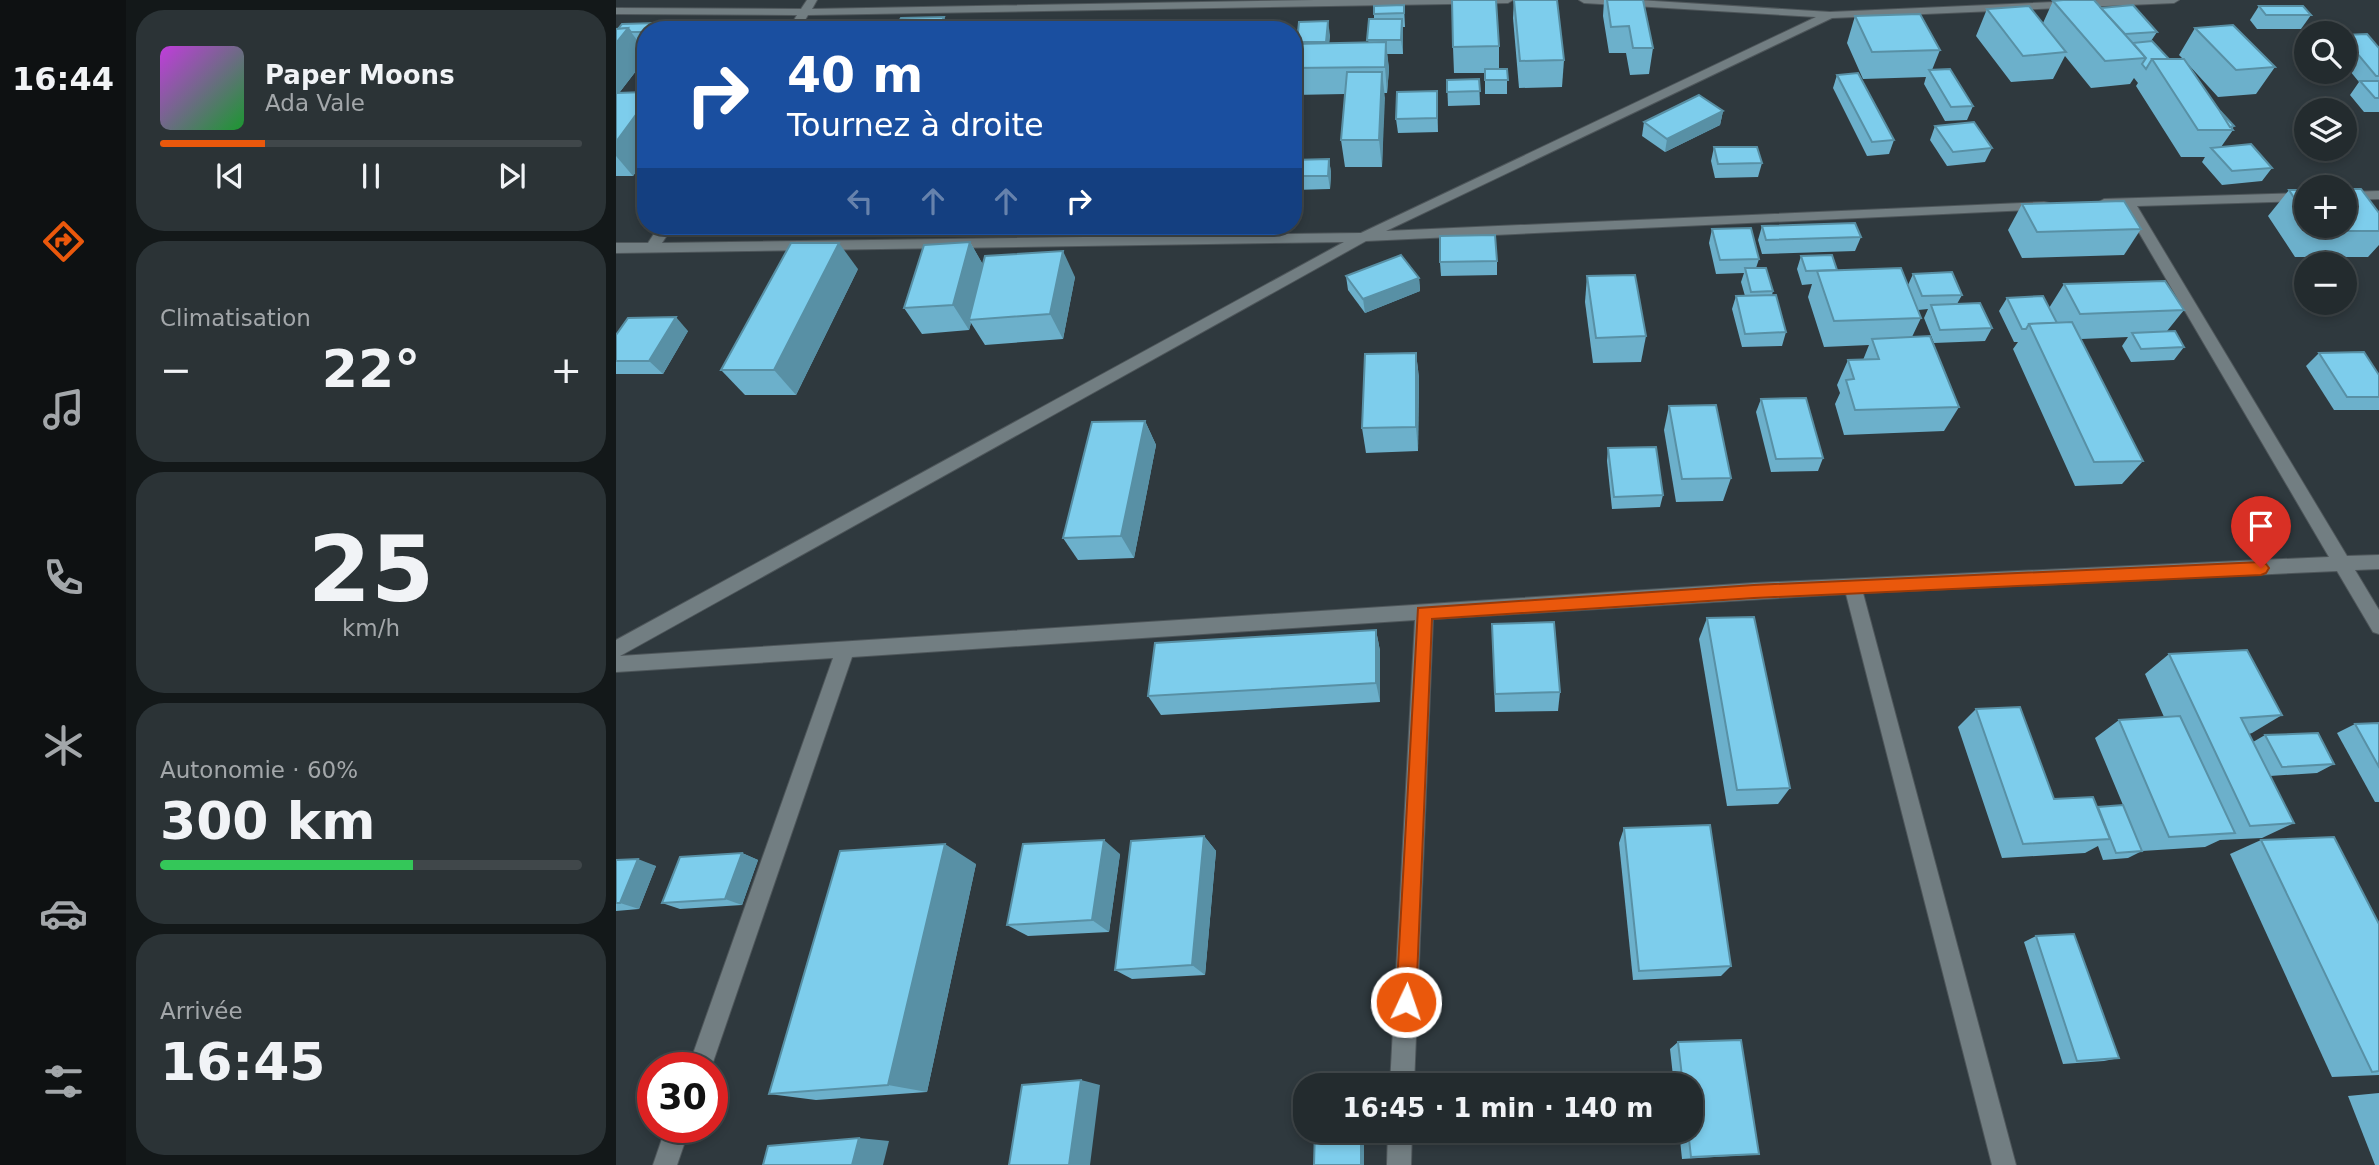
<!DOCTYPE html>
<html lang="fr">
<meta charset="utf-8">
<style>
body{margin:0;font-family:"DejaVu Sans",sans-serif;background:#2b3336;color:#f1f3f6;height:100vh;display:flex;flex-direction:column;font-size:26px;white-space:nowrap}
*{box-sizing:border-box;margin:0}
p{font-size:23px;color:#a3a7aa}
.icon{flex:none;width:38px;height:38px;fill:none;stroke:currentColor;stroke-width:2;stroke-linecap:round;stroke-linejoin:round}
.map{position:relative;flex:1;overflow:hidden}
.sheet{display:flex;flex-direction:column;gap:10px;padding:10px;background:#131819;width:490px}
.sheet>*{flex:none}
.top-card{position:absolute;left:21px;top:21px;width:665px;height:214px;border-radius:28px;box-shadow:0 4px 10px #0003,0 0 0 2px #40474a;background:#1a4fa0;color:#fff;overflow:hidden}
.fabs{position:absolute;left:1678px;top:21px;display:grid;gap:14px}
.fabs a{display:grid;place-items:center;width:63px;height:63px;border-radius:50%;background:#232b2e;box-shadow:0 4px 10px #0003,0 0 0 2px #40474a;font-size:35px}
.speed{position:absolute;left:21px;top:1052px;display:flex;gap:14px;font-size:35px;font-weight:700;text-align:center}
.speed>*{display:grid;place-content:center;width:91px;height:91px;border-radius:50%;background:#232b2e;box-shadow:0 4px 10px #0003,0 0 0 2px #40474a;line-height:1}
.speed .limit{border:10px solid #d22;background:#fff;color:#111}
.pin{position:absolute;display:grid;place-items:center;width:60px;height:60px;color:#fff;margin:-72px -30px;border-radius:50% 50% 50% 0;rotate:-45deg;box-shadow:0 0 7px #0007}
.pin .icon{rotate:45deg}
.me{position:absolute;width:77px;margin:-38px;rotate:3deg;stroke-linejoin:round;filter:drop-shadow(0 0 5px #0008)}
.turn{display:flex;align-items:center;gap:24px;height:147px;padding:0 35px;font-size:32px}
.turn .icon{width:91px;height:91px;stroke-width:2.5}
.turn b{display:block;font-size:49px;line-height:60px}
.lanes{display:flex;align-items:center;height:66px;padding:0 35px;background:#0003;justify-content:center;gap:35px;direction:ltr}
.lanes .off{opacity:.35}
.big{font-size:52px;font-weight:600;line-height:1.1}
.sheet .widget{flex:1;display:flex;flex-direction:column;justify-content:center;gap:10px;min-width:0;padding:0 24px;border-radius:28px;background:#2b3336}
.sheet .dial{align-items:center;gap:0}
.dial b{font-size:91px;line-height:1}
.song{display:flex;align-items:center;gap:21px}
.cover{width:84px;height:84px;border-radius:10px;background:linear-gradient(135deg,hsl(290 70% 55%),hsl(130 70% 35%))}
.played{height:7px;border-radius:4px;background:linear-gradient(90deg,#ea580c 25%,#40474a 25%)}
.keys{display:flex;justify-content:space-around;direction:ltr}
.heat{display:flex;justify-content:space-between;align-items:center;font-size:38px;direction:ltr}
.charge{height:10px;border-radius:5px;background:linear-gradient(90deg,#34c759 60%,#40474a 0)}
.trip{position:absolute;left:677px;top:1073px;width:410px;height:70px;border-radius:28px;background:#232b2e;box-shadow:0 4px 10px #0003,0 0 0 2px #40474a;font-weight:600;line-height:70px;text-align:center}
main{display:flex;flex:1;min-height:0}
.menu{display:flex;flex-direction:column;width:126px;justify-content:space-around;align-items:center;background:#0e1112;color:#a3a7aa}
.menu .icon{width:49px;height:49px}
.menu .selected{color:#ea580c}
.menu b{font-size:32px;color:#f1f3f6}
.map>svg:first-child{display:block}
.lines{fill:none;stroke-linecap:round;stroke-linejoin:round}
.minor-casing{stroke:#4e565a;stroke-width:2}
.minor{fill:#727e82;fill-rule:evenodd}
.wall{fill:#6cb0cb}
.shaded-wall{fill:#5890a5}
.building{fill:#7dcdec;stroke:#5890a5;stroke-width:2}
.route{fill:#ea580c;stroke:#983908;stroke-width:2}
</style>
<main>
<nav class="menu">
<b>16:44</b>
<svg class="icon selected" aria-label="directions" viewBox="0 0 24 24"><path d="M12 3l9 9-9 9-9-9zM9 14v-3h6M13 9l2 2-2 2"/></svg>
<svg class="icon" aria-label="music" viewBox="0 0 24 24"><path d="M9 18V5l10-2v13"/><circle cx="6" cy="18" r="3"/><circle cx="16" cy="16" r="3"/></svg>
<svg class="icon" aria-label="phone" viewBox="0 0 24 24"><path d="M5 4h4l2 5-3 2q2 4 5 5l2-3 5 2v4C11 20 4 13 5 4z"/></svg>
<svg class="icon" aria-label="climate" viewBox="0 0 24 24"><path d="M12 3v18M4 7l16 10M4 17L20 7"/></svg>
<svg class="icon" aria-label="car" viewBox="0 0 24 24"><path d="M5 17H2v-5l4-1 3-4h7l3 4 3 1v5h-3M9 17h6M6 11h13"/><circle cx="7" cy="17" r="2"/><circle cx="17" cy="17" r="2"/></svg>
<svg class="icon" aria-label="filters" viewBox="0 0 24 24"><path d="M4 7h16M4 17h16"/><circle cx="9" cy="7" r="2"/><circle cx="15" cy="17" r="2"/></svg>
</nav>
<section class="sheet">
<div class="widget">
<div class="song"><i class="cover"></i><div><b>Paper Moons</b><p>Ada Vale</p></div></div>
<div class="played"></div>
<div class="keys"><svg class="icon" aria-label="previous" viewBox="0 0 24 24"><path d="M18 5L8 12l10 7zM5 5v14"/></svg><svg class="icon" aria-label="pause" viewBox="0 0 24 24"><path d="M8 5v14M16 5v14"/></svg><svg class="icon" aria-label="next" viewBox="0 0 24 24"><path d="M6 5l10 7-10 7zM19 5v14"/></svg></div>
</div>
<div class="widget"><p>Climatisation</p>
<div class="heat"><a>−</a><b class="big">22°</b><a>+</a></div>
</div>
<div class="widget dial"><b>25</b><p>km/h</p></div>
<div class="widget"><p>Autonomie · 60%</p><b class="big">300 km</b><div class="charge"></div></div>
<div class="widget"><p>Arrivée</p><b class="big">16:45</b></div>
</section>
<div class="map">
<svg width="1763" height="1165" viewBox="0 0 1763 1165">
<rect width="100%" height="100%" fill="#2f393e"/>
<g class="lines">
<defs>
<g id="minor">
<path d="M191,0h10l-5,9 503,-9h198l-5,3 -700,12 -9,15h-11l9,-15 -181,-1v-6l185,1z"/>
<path d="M963,0h59l192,12 269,-12h80l-5,3 -342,15 -446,213 658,-29 5,1v6l-683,32 -746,415 1134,-73 575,-26 -205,-350h-20l-7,-4 7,-4 202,-6v8l-169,5 210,350 32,-1v14l-24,1 24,40v24l-6,-2 -36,-61 -474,22 153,572h-24l-146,-571 -413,25 -19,466h-24l25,-465 -563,37 -141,411h-23l145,-410 -217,14v-32l728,-398 -728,11v-10h32l11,-17h14l-11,17 699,-10 455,-216 -232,-14z"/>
<path d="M1763,191v8l-34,1v-8z"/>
<path d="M50,1127h24l-13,38h-24z"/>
<path d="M772,1130h24l-1,35h-24z"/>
</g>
</defs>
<use href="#minor" class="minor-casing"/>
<use href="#minor" class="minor"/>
</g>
<g class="wall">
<path d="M898,0h43l7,60 -2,27 -43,1 -6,-70z"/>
<path d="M988,0h39l10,48 -4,26 -19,1 -4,-22h-17l-6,-37z"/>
<path d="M1437,1l48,7 56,24 -6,9 18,18h14l-4,-4 16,-27 80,39 -19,27 -38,3 -31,-34 33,48 14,15 -2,3 1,1 -12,17 51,21 -10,13 -40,4 -20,-23 3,-5h-24l-45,-71 2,-3 -4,-5 -4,6 -39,4 -26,-32 -12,23 -42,3 -35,-46 11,-27 56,14z"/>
<path d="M788,5l1,22h-2v27h-16l2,15 -2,24h-3l-2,74h-37l-4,-27 4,-46 -52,1v-51l37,-9 -1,8h39l6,-24v-5z"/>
<path d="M1643,6l52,9 -10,14h-44l-7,-9z"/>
<path d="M1239,16l85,34 -8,20 41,36 -6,14 -22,1 -21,-37 2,-7 -63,2 -16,-36z"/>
<path d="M0,29l30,1v16h-5l5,6v6l-27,35 27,-1v66l-13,18h-17z"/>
<path d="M1729,35l34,13v64h-15l-14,-17 9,-13 -14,-17z"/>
<path d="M883,46v23h8v25h-22v-21h-31l-1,-26z"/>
<path d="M1221,75l57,65 -5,14 -22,2 -34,-68z"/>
<path d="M863,79l1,26 -32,1 -1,-26z"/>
<path d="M821,91l1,41 -40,1 -2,-14z"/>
<path d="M1107,111l-3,14 -55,27 -23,-16 2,-14z"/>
<path d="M1319,126l57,22 -7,14 -38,4 -17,-26z"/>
<path d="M1098,147l48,16 -4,14 -43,1 -4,-17z"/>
<path d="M713,159l2,14 -1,16 -37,1v-30z"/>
<path d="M1673,190h17v36h39l34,-13v32l-11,12h-73l-27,-41z"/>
<path d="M1406,204l119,25 -17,26 -102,3 -14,-28z"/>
<path d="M1146,226l99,11 -6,14 -93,3 -4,-14z"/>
<path d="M1096,229l47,30 -3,9 17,23 -1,4 14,37 -4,14 -40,1 -10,-38 4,-13h9l-4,-14 3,-9 -28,1 -7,-31z"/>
<path d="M354,242l13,23 92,12 -12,62 -78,6 -14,-22 -2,7 -47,4 -18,-26z"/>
<path d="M1185,256l36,14 71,15 5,-11 49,21 -5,9 35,24 -7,13 -51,2 -10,-25 4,-9 -10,1 3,8 -9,19 47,70 -15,24 -100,4 -9,-31 5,-11 -3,-8 11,-25h15l6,-15 -45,2 -16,-50 4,-13 -10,1 -5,-16z"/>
<path d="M881,261v14l-56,1 -1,-14z"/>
<path d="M242,269l-62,126h-51l-24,-25z"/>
<path d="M730,276l73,2 1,13 -55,22 -17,-23z"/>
<path d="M971,276l59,60 -5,26 -48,1 -8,-61z"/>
<path d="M1448,284l120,26 -17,21 17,16 -10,13 -43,2 -9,-16 6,-9 -47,2 62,122 -21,23 -47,2 -62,-137 5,-7h-4l-15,-31 8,-13 42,10z"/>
<path d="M72,331l-25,43h-47v-39z"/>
<path d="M800,353l3,25 -1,73 -52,2 -4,-25z"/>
<path d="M1703,353l60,22v35h-45l-28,-44z"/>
<path d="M1145,399l62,59 -5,13 -47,1 -15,-60z"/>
<path d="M1053,406l62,72 -8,23 -47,1 -12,-72z"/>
<path d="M529,421l11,24 -22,113 -56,2 -15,-22z"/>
<path d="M992,448l55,47 -3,12 -48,2 -5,-48z"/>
<path d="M1091,618l83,170 -12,16 -51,2 -28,-167z"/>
<path d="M876,624l68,68 -2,19 -63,1z"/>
<path d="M760,630l4,21v51l-219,13 -13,-19z"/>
<path d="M1553,654l113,61 -30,18 -3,1 4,8 12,-7 69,29 -17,9 -47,3 24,47 -32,15 -42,2 -15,7 -63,4 -14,7 -25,2 -5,-14 -13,7 -83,5 -44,-131 18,-18 78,90 43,9 26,-3 -28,-67 24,-18 45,-3 -19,-43z"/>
<path d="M1763,723v79h-4l-38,-69 18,-9z"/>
<path d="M1008,828l107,138 -10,10 -88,4 -14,-137z"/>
<path d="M588,836l12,15 -11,124 -73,4 -17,-9z"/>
<path d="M1645,840l118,84v151l-47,2 -102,-223z"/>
<path d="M126,853l16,7 -16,45 -62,4 -18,-6z"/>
<path d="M504,854l-11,78 -81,4 -21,-11z"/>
<path d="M0,860l40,6 -17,43 -23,2z"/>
<path d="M360,864l-49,228 -111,8 -47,-6z"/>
<path d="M1420,936l83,122 -15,3 -41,3 -39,-122z"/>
<path d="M1062,1042l81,112 -12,1 -65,4 -3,-29h11v-45h-16l-4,-36z"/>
<path d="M1763,1093v72h-4l-27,-69z"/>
</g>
<g class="shaded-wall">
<path d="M328,17l6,13h-12z"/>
<path d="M786,19l1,13v22l-2,-14z"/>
<path d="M712,21l2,14 -2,21 -2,-14z"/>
<path d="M41,23l5,7h-9z"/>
<path d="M12,28l18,24v6l-30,39v-54z"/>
<path d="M770,42l3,27 -2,24 -2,-26z"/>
<path d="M766,72l3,26 -3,69 -3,-27z"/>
<path d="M30,101v57l-13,18 -17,-20v-14z"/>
<path d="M1107,111l-3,14 -55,27 2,-13z"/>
<path d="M713,159l2,14 -1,16 -2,-13z"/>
<path d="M354,242l15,26 -16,52 2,3 -2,7 -16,-25z"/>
<path d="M223,243l19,26 -62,126 -22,-25z"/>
<path d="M447,251l12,26 -12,62 -13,-25z"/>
<path d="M803,278l1,13 -55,22 -2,-14z"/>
<path d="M60,317l12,14 -25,43 -14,-13z"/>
<path d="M800,353l3,25 -1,73 -2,-24z"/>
<path d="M529,421l11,24 -22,113 -13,-22z"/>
<path d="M760,630l4,21v51l-4,-19z"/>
<path d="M588,836l12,15 -11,124 -13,-10z"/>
<path d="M488,840l16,14 -11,78 -17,-12z"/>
<path d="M329,844l31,20 -49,228 -39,-7z"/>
<path d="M126,853l16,7 -16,45 -17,-6z"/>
<path d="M22,859l18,7 -17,43 -19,-6z"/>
<path d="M465,1080l19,5 -10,80h-21z"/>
<rect x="745" y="1130" width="3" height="35"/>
<path d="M243,1138l30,3 -6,24h-31z"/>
</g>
<g class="building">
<path d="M836,0h44l3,46 -46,1z"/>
<path d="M898,0h43l7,60 -44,1z"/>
<path d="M991,0h36l10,48h-20l-4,-22 -18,1z"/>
<path d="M1447,0h31l52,58 -41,3 -52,-60z"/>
<path d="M788,5v8l-30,1v-8z"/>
<path d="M1517,5l24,27 -32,2 -24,-26z"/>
<path d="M1413,6l37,46 -43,4 -36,-47z"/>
<path d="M1643,6h44l8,9h-45z"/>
<path d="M1304,14l20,36 -68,2 -17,-36z"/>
<path d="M328,17l-6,13h-44l7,-12z"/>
<path d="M753,19h33l-1,21h-34z"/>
<path d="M712,21l-2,21h-29l2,-20z"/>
<path d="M41,23l-4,7h-7v2h-15l-3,-4 -10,1 4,-5z"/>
<path d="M1617,25l42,42 -39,3 -41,-42z"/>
<path d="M12,28l-12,15v-14z"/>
<path d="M1751,34l12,14v28h-3l-31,-37v-4z"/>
<path d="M1536,41l17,18h-17l-6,10 -4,-5 4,-6 -13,-15z"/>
<path d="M770,42l-1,25 -92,1v-24z"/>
<path d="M1536,59h32l49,71h-35z"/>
<path d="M869,69h22l1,11h-23z"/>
<path d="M1334,69l23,37 -22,1 -22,-37z"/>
<path d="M731,72h35l-3,68h-38z"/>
<path d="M1242,73l36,67 -22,2 -35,-67z"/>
<path d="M863,79l1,12 -33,1v-12z"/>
<path d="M1744,81h19v17h-4z"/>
<path d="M821,91v27l-41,1 1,-27z"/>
<path d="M30,92v9l-30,41v-49z"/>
<path d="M1083,95l24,16 -56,28 -23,-17z"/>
<path d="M1604,111l14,15 -4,1z"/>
<path d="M1358,122l18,26 -39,4 -18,-26z"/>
<path d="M1635,144l21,24 -40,3 -21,-23z"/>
<path d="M1098,147h43l5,16 -44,1z"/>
<path d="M713,159l-1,17h-35v-16z"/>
<path d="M1729,189h16l18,24v18h-62l-3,-5h31z"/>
<path d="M1673,190h17v26z"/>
<path d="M1508,201l17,28 -104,3 -15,-28z"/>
<path d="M1239,223l6,14 -95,3 -4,-14z"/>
<path d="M1135,228l8,31 -39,1 -8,-31z"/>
<path d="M879,235l2,26 -57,1v-26z"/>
<path d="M354,242l-17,63 -49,3 20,-63z"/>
<path d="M175,243h48l-65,127h-53z"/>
<path d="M447,251l-13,63 -81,6 16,-64z"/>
<path d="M785,255l18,23 -56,21 -17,-23z"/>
<path d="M1216,255l5,15 -31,1 -5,-15z"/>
<path d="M1129,268h21l7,23 -22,1z"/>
<path d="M1285,268l20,50 -87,3 -17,-50z"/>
<path d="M1336,272l10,23 -40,1 -9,-22z"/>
<path d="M1019,275l11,61 -50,2 -9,-62z"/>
<path d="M1549,281l19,29 -104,4 -16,-30z"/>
<path d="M1160,295l10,37 -41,2 -9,-38z"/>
<path d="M1427,296l14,27 -28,1 -3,5h-4l-15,-31z"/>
<path d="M1364,303l12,25 -52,2 -9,-25z"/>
<path d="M60,317l-27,44h-33v-26l12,-17z"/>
<path d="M1456,322l71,139 -49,1 -65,-138z"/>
<path d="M1559,331l9,16 -43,2 -9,-16z"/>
<path d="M1314,336l29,71 -104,3 -9,-30 8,-1 -6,-19 31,-1 -7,-20z"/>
<path d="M1748,352l15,23v22h-32l-28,-44z"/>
<path d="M800,353v74l-54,1 3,-74z"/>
<path d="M1190,398l17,60 -47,1 -15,-60z"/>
<path d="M1100,405l15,73 -49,1 -13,-73z"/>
<path d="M529,421l-24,115 -58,2 29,-116z"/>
<path d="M1040,447l7,48 -49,2 -6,-49z"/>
<path d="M1138,617l36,171 -53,2 -30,-172z"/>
<path d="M938,622l6,70 -65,2 -3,-70z"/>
<path d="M760,630v53l-228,13 7,-53z"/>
<path d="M1631,650l35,65 -41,3 53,105 -44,3 -81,-172z"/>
<path d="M1404,707l34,92 39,-2 17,42 -87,5 -47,-135z"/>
<path d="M1564,716l55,117 -66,4 -50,-117z"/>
<path d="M1763,723v44l-24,-43z"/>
<path d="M1702,733l16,31 -52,3 -17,-32z"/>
<path d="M1507,805l19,46 -26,2 -18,-46z"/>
<path d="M1094,825l21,141 -92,5 -15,-143z"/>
<path d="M588,836l-12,129 -77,5 16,-129z"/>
<path d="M1718,837l45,87v147l-7,1 -111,-232z"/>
<path d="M488,840l-12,80 -85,5 16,-81z"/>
<path d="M329,844l-57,241 -119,9 71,-243z"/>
<path d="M126,853l-17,46 -63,4 18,-46z"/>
<path d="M22,859l-18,44h-4v-43z"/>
<path d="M1458,934l45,124 -42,3 -41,-125z"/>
<path d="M1125,1040l18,114 -68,3 -3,-27h2v-45h-7l-5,-43z"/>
<path d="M465,1080l-12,85h-60l13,-80z"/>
<path d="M699,1130h46v35h-47z"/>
<path d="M243,1138l-7,27h-89l5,-19z"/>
</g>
<path class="route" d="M1645,562l5,2 3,4 -3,5 -5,2 -507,23 -322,21 -16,383 -3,7 -7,3 -7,-3 -3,-7 22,-394 336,-23z"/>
</svg>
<div class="fabs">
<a><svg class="icon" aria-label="search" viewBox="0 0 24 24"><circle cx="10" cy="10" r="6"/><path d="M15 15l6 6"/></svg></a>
<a><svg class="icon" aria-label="layers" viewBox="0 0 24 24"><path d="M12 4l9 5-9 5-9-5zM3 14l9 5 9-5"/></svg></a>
<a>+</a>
<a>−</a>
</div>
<div class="speed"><div class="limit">30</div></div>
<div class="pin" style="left:1645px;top:568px;background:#d93025"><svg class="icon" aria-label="arrive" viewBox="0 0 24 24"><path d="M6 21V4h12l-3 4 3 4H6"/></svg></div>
<svg class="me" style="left:790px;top:1002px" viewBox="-20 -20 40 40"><circle r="17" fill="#ea580c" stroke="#fff" stroke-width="3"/><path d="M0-11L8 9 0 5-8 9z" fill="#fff"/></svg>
<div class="trip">16:45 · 1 min · 140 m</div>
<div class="top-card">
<div class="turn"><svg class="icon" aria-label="right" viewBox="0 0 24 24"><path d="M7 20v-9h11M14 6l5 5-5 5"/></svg><div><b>40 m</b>Tournez à droite</div></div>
<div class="lanes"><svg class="icon off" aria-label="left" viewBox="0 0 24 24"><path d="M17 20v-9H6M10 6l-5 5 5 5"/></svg><svg class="icon off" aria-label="ahead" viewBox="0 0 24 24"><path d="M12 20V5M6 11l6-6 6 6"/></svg><svg class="icon off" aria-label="ahead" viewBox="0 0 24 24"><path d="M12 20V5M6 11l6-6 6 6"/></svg><svg class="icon" aria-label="right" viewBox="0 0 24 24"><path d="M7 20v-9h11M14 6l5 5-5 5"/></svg></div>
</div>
</div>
</main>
